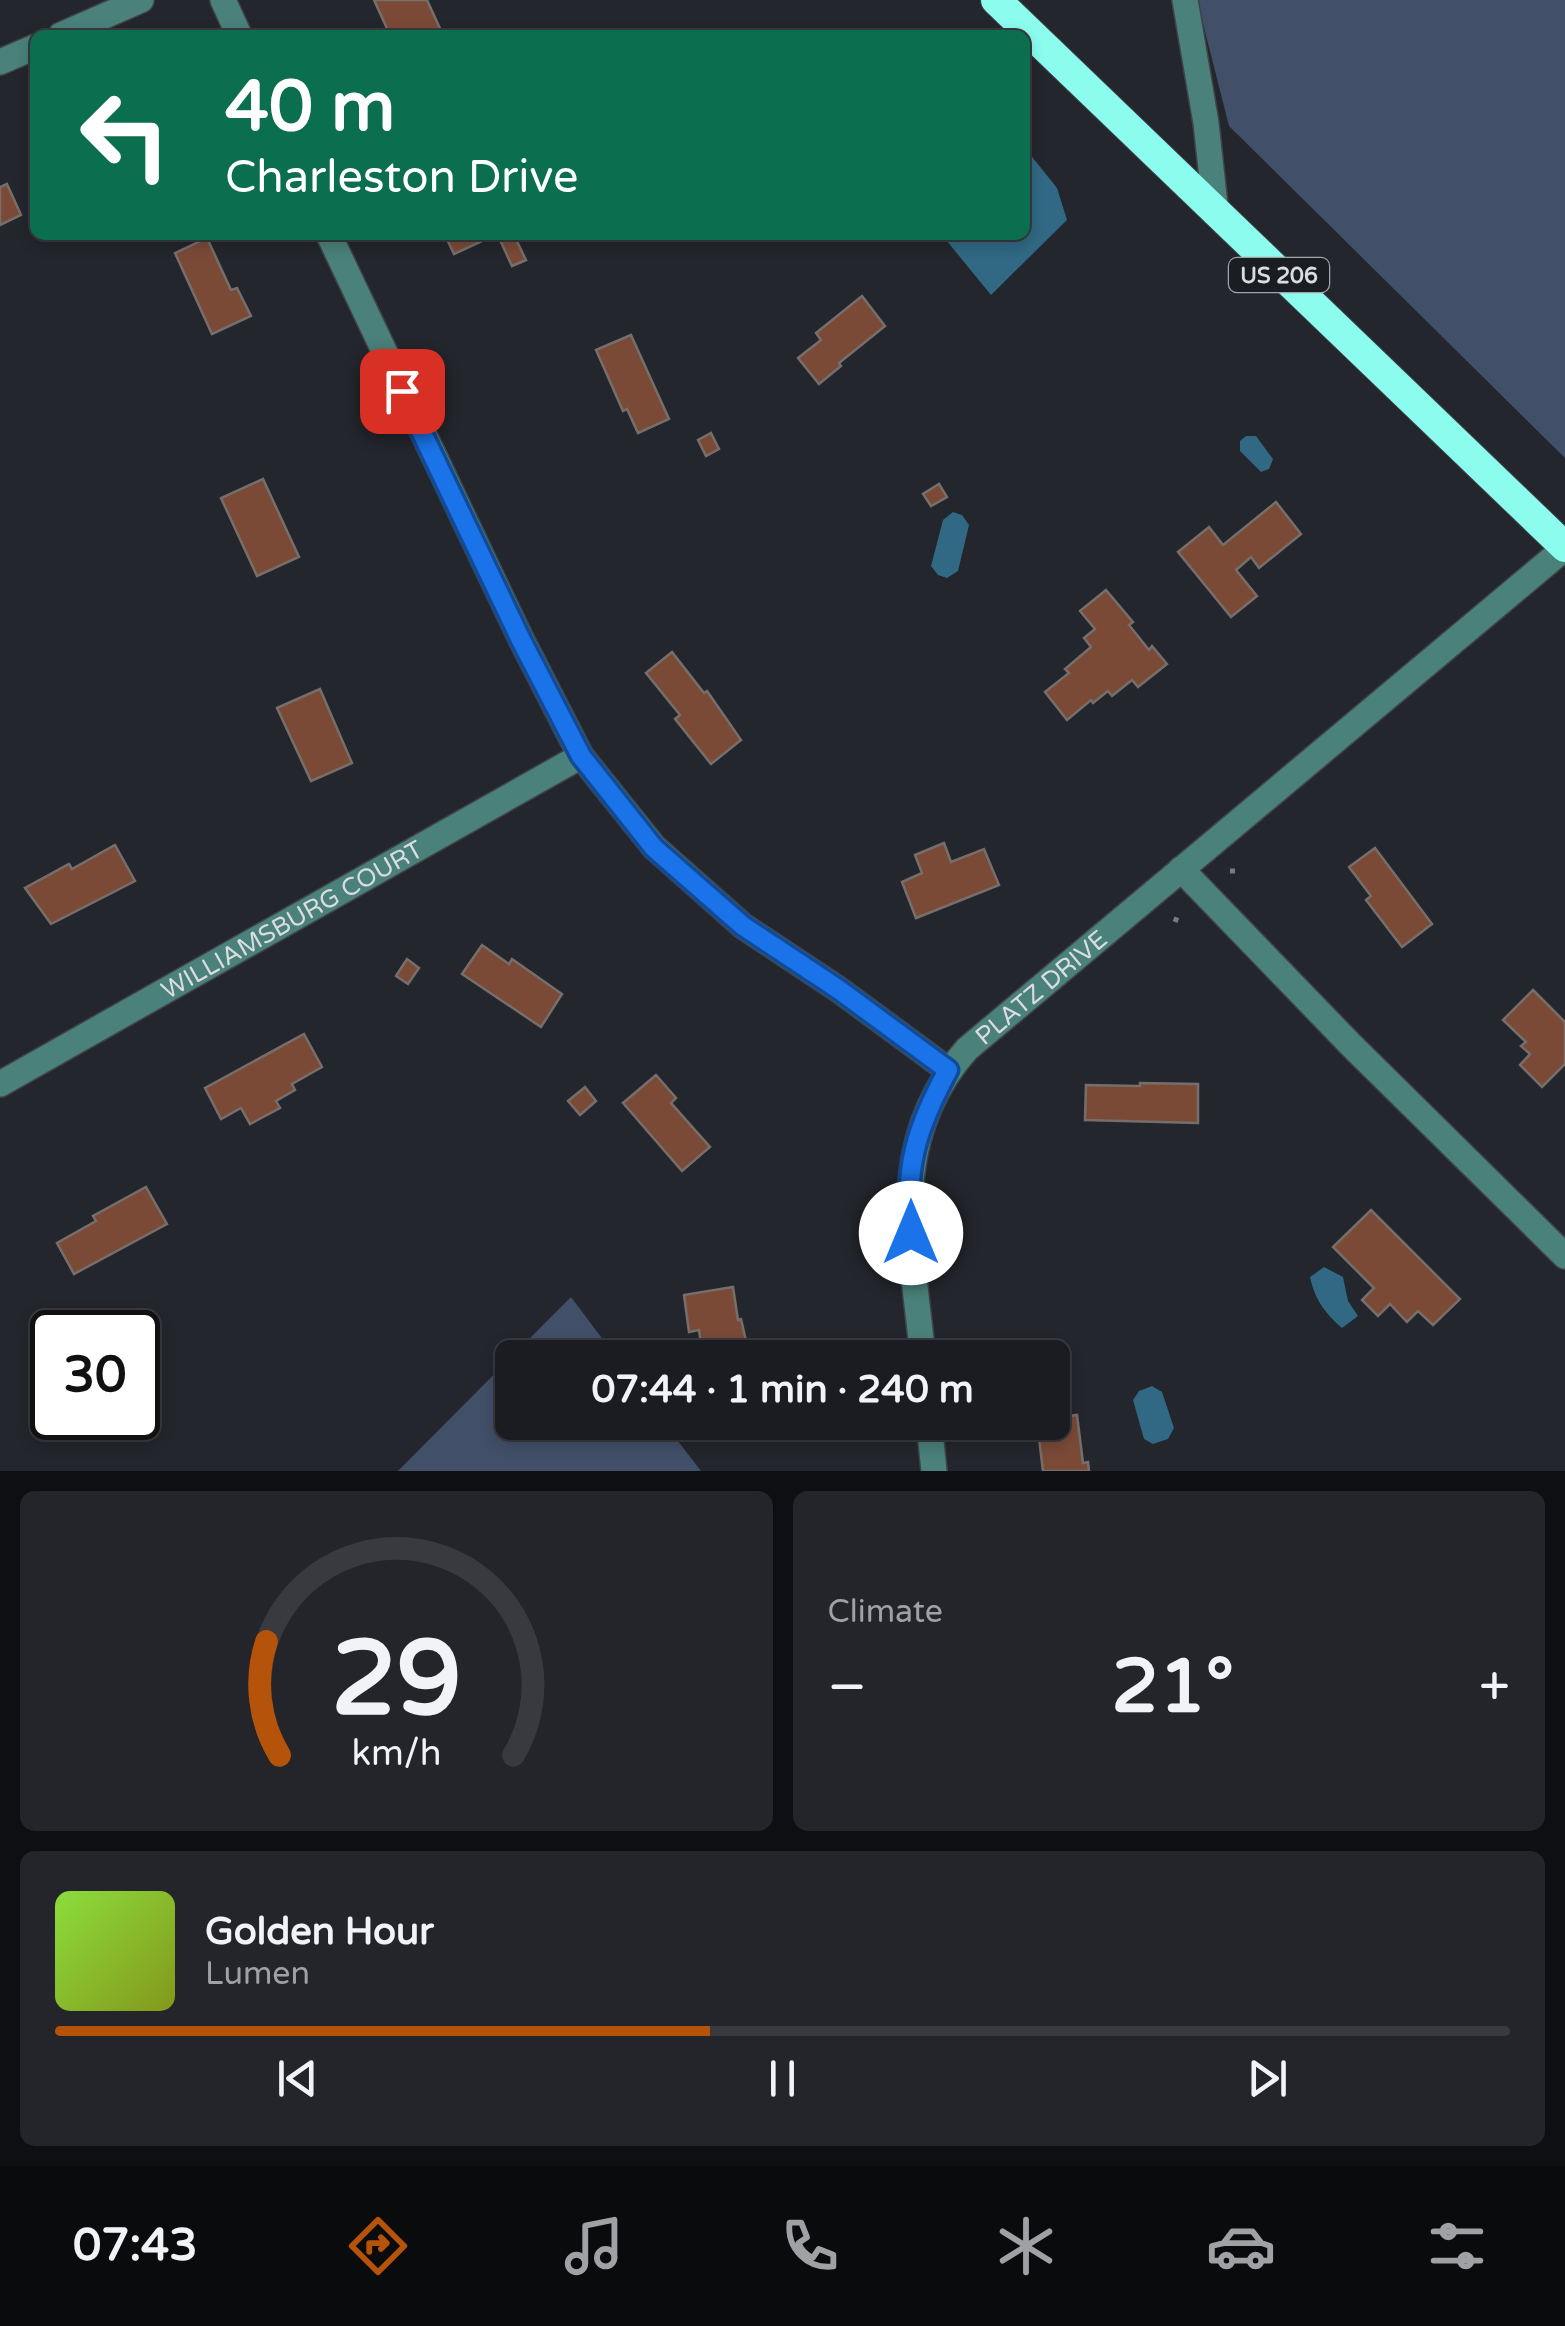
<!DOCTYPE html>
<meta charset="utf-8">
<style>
body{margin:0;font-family:"Varela Round",sans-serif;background:#23252a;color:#f1f3f6;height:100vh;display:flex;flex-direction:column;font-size:38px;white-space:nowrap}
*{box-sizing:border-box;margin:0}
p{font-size:32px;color:#9fa1a5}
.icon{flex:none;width:55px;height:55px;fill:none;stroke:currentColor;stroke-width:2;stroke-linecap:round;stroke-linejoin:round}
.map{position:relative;height:1471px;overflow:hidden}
.details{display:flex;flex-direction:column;gap:20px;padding:20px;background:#0e0f12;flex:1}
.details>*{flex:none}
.hud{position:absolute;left:30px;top:30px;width:1000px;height:210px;border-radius:15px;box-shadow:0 5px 15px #0003,0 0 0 2px #383a3f;background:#0b6e4f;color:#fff;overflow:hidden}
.speed{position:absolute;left:30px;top:1310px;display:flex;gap:20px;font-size:50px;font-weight:700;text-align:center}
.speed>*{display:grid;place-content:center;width:130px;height:130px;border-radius:50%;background:#1a1c21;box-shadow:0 5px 15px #0003,0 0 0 2px #383a3f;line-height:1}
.speed .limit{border:5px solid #111;border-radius:15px;background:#fff;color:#111}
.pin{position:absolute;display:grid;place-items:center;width:85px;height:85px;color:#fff;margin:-42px;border-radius:20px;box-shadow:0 5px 15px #0006}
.me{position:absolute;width:110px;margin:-55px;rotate:0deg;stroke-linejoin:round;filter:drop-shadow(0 0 8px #0008)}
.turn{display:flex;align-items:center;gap:35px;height:210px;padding:0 30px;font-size:45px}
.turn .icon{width:130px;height:130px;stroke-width:2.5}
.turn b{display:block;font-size:70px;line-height:85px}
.big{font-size:75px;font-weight:700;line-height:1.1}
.details .widget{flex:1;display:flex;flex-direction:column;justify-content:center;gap:15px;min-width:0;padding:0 35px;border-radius:15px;background:#23252a}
.details .dial{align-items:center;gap:0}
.dial svg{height:260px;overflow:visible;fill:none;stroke:#383a3f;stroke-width:7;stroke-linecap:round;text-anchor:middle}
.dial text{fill:#f1f3f6;stroke:none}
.song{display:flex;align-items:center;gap:30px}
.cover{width:120px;height:120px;border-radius:15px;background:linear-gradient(135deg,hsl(90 70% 55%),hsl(70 70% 35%))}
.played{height:10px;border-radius:5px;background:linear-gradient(90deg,#b45309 45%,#383a3f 45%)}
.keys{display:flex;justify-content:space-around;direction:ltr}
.heat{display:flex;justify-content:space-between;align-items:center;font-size:55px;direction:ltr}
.details .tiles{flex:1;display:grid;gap:20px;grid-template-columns:1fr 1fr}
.widget:last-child{grid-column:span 2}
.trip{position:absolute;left:495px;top:1340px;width:575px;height:100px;border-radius:15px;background:#1a1c21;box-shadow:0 5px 15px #0003,0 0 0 2px #383a3f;font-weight:700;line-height:100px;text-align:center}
.tabs{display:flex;height:160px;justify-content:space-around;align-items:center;background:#0a0b0d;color:#9fa1a5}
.tabs .icon{width:70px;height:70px}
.tabs .on{color:#b45309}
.tabs b{font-size:45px;color:#f1f3f6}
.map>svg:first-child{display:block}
.green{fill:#414f68}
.water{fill:#316883}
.building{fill:#7a4a37;stroke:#766e6b;stroke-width:2.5}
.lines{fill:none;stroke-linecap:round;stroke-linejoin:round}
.minor-casing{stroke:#404349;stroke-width:28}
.highway-casing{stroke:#404349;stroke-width:32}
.path{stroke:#777a7f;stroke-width:5;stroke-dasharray:5 8;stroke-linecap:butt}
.minor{stroke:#4a817a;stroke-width:25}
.highway{stroke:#8bfcee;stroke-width:30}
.route-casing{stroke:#114b97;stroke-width:25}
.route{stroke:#1a73e8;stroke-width:18}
.labels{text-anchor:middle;stroke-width:10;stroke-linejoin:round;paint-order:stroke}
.shield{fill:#1a1d22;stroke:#a0a3a7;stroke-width:2.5}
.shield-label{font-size:22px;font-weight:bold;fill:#dadce0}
.street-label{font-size:25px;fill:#dadce0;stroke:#1a1d22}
</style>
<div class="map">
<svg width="1565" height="1471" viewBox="0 0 1565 1471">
<rect width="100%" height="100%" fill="#23262c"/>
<g class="green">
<path d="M1197,0h368v458l-336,-332z"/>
<path d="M571,1297l45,60 -104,1v64l152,1 37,48h-303z"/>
</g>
<g class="water">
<path d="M1025,148l32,40 10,32 -76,75 -49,-60h83z"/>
<path d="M1246,436h10l17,23 -4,10 -8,3 -21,-21v-10z"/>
<path d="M953,512l9,3 7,10 -11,46 -11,7 -9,-3 -7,-9 12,-46z"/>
<path d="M1324,1267l19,10 5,24 10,15 -16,12c-17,-15 -27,-28 -32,-51z"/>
<path d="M1152,1386l10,6 12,36 -6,11 -15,5 -9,-5 -11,-39 6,-9z"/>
</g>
<g class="building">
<path d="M374,0h53l16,35h-53z"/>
<path d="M7,184l14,31 -21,10v-38z"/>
<path d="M445,235h48v1l-39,18z"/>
<path d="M514,235l12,25 -14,6 -12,-26z"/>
<path d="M207,238l24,52 6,-2 14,28 -39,18 -37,-81z"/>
<path d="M862,296l23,30 -46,37 2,3 -22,18 -21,-26 23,-18 -5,-7z"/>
<path d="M631,335l38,84 -31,14 -11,-24 -4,2 -27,-61z"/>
<path d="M711,433l8,16 -13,7 -8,-16z"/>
<path d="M263,479l36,78 -42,19 -36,-78z"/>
<path d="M939,484l8,13 -16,9 -8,-12z"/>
<path d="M1276,502l25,32 -42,34 -8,-11 -15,13 21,26 -26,21 -53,-65 31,-25 14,18z"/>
<path d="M1106,590l27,32 -4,3 20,25 3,-4 15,18 -29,23 -6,-7 -20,16 -4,-5 -15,12 -2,-3 -24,20 -22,-28 24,-19 -4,-4 26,-22 -7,-9 11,-9 -15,-18z"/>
<path d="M672,652l32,41 3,-2 34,49 -30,24 -36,-45 5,-4 -34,-42z"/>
<path d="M320,689l32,74 -41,18 -34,-73z"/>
<path d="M944,843l7,19 33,-13 15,36 -83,33 -14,-36 20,-9 -7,-18z"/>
<path d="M115,845l20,36 -84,43 -26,-36 44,-24 3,5z"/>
<path d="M1375,848l57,76 -30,23 -36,-47 5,-4 -22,-29z"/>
<path d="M482,945l27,19 3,-5 50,35 -21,33 -79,-53z"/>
<path d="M407,959l12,9 -11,16 -12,-8z"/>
<path d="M1533,990l32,32v42l-23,23 -22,-22 10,-11 -9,-8 5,-4 -23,-22z"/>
<path d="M304,1034l18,33 -30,17 3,6 -19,11 4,7 -30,16 -9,-16 -20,11 -16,-31z"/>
<path d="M656,1075l20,23 -5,5 39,44 -28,24 -59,-68z"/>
<path d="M1140,1083l58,1v39l-113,-3 1,-35 54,1z"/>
<path d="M585,1087l11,14 -16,14 -12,-14z"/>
<path d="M146,1187l21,37 -93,50 -17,-31 39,-22 -3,-5z"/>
<path d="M1371,1210l89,89 -27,26 -15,-14 -11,11 -17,-18 -12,12 -16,-16 12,-12 -41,-41z"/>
<path d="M733,1287l5,33 3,-1 9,39h-47l-4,-28 -10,2 -5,-37z"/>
<path d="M1077,1415l6,48 5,-1 1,9h-46l-6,-49h15v-4z"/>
</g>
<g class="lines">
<defs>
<g id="minor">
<path d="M223,0l16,35"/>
<path d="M1185,0l21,123 10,91"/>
<path d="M61,35l80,-35"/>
<path d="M0,62l35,-15"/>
<path d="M329,235l192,404 60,117 73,91 89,79 95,63 110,81"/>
<path d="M1181,869l170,176 214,211"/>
<path id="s1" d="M0,1084l581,-328"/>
<path id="s2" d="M923,1358c-11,-112 -38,-217 44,-309l598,-501"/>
<path d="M929,1422l5,49"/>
</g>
<path id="highway" d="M996,0l569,547"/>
</defs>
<use href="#minor" class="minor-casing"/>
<use href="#highway" class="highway-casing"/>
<g class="path">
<path d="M1230,871h9"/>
<path d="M1175,922l4,-10"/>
</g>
<use href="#minor" class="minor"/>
<use href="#highway" class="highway"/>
</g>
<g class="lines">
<defs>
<path id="route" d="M402,391l119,249 60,116 73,92 89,78 95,63 110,81c-31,57 -44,97 -37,163"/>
</defs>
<use href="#route" class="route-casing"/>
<use href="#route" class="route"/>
</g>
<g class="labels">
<rect class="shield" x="1229" y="258" width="100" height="34" rx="8"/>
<g class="shield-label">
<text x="1279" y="283">US 206</text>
</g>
<g class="street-label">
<text dy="9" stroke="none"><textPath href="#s1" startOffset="335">WILLIAMSBURG COURT</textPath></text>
<text dy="9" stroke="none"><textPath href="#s2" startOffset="420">PLATZ DRIVE</textPath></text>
</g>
</g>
</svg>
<div class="speed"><div class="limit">30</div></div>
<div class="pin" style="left:402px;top:391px;background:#d93025"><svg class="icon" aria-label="arrive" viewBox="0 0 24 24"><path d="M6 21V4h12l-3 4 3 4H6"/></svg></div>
<svg class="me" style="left:911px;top:1233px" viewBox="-20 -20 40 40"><circle r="19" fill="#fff"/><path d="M0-13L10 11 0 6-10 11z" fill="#1a73e8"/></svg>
<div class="trip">07:44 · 1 min · 240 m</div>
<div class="hud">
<div class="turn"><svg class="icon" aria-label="left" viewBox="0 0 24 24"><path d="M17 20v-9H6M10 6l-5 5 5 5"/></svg><div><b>40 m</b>Charleston Drive</div></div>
</div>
</div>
<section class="details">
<div class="tiles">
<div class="widget dial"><svg viewBox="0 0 100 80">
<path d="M14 69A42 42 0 1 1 86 69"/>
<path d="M14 69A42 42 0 0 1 10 34" stroke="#b45309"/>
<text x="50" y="56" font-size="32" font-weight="700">29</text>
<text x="50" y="72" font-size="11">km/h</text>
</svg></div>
<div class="widget"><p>Climate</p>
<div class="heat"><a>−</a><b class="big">21°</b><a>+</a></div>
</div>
<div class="widget">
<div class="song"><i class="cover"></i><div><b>Golden Hour</b><p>Lumen</p></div></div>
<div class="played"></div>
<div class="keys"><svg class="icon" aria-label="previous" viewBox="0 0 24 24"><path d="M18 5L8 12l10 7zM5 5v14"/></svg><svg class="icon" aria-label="pause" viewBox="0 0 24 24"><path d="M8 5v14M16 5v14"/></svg><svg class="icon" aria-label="next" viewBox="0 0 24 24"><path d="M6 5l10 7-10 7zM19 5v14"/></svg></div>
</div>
</div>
</section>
<nav class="tabs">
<b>07:43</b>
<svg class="icon on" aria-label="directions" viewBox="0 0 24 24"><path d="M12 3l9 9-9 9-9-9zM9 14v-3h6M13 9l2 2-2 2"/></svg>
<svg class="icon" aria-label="music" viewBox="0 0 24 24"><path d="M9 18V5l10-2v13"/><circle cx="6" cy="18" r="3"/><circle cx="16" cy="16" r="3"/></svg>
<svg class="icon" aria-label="phone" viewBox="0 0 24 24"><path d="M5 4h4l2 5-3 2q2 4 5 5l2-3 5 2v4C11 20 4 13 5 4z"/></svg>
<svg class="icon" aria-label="climate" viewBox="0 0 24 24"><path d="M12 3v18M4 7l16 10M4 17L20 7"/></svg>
<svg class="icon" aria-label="car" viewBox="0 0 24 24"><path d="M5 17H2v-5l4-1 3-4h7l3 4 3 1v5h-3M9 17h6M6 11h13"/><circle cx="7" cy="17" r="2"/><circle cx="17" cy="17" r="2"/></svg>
<svg class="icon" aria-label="filters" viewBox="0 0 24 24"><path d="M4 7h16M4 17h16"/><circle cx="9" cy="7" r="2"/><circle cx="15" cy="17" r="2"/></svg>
</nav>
